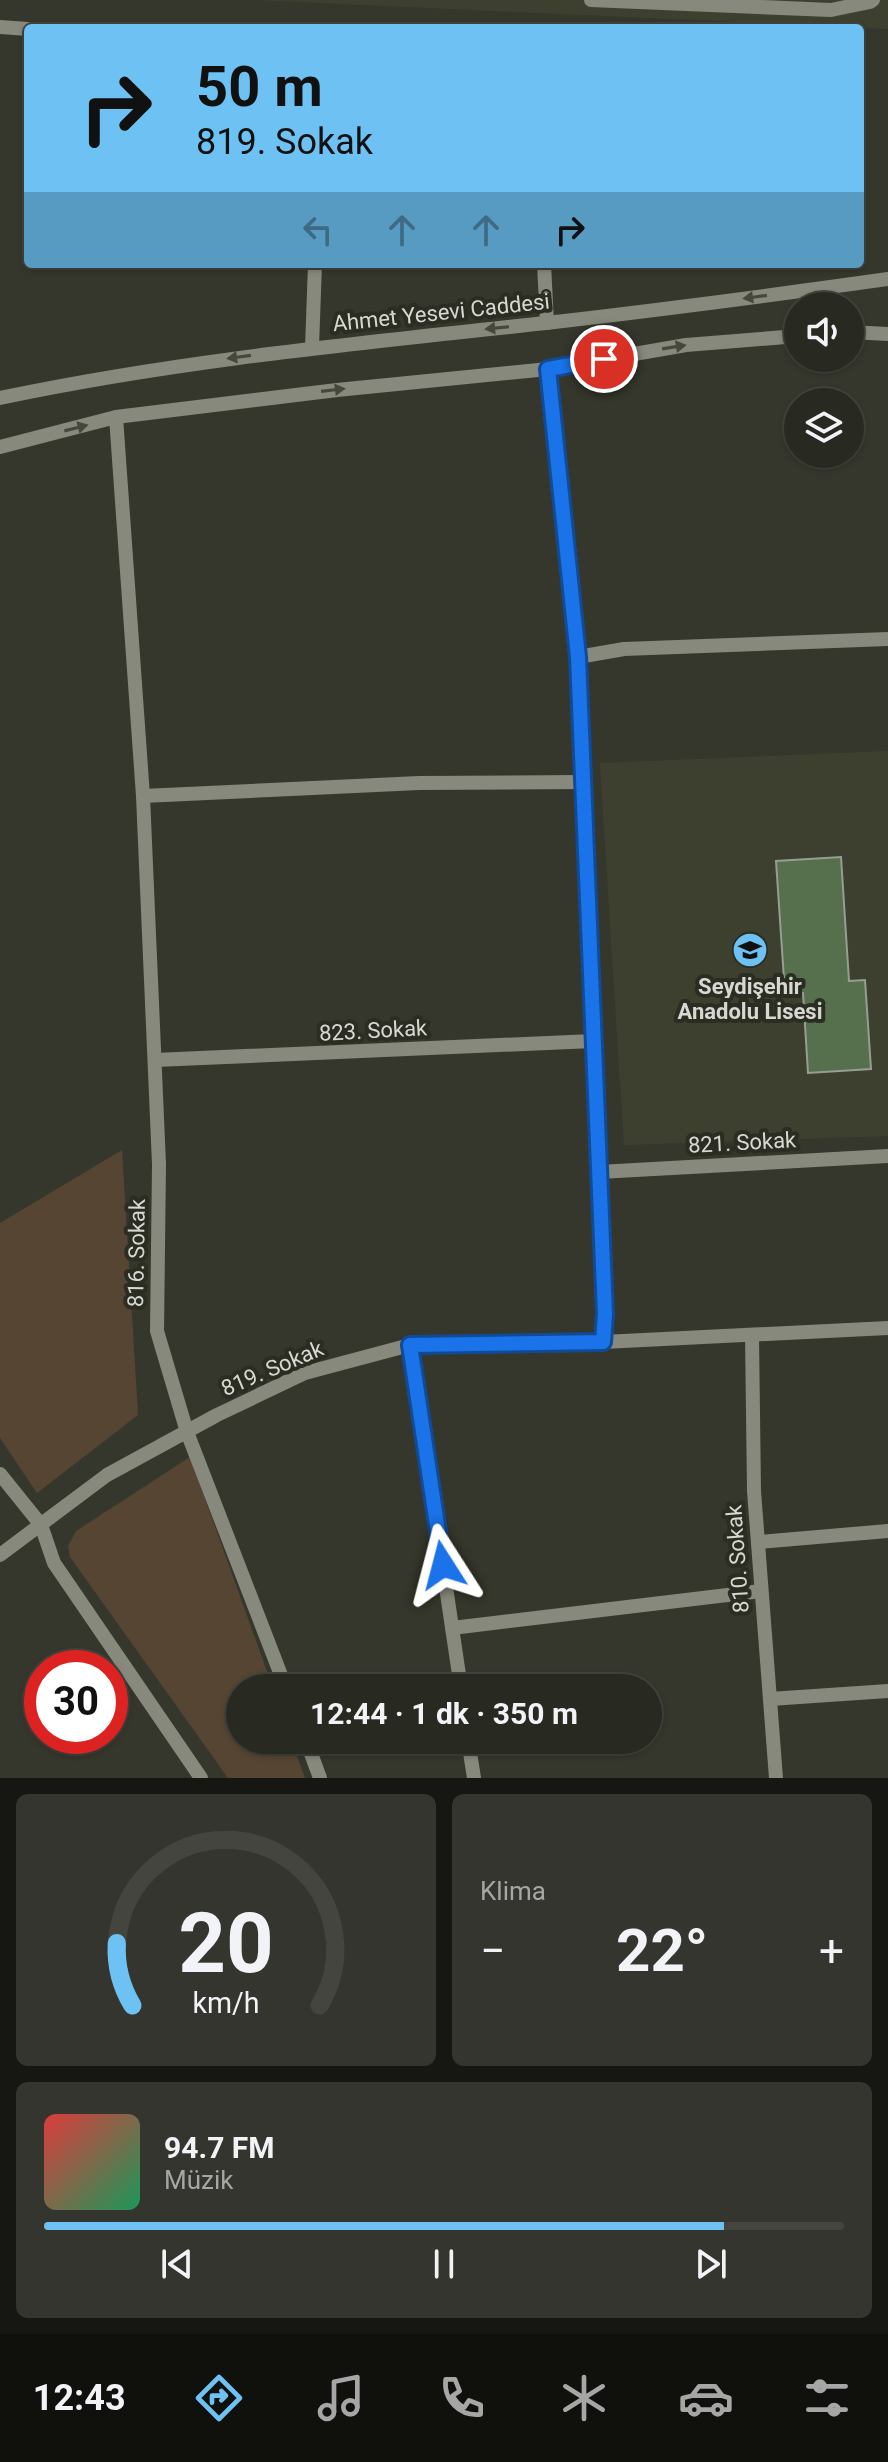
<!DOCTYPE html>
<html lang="tr">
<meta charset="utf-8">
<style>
body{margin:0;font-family:Roboto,sans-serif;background:#34352e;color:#f1f3f6;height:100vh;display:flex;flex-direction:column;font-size:30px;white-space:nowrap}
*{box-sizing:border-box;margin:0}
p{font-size:26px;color:#a5a6a5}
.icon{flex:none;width:44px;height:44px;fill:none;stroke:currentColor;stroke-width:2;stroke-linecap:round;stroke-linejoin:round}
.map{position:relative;height:1778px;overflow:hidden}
.panel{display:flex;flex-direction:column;gap:16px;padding:16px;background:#161712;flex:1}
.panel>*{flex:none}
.banner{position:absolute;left:24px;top:24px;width:840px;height:244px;border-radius:8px;box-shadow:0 2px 6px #0004,0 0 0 2px #44453f;background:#6dc2f3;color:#111;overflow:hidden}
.controls{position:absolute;left:784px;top:292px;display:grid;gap:16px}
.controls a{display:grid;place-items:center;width:80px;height:80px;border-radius:50%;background:#282921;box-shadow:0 2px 6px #0004,0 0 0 2px #44453f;font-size:40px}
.speed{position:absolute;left:24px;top:1650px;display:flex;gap:16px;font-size:40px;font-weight:700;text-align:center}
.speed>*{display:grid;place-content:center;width:104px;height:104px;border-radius:50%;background:#282921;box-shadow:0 2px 6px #0004,0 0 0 2px #44453f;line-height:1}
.speed .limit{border:12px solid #d22;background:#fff;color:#111}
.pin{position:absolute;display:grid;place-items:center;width:68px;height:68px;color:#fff;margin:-34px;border:4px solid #fff;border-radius:50%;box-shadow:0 2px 8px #0007}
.me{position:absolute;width:88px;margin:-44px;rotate:351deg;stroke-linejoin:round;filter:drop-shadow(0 0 6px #0008)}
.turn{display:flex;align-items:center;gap:28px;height:168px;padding:0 40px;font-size:36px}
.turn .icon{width:104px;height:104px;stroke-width:2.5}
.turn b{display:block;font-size:56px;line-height:68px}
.lanes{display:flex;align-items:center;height:76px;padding:0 40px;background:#0003;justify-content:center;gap:40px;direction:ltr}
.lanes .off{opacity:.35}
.big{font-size:60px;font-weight:700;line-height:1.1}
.panel .card{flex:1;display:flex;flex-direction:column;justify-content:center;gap:12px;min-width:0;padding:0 28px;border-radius:12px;background:#34352e}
.panel .dial{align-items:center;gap:0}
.dial svg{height:208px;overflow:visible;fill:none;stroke:#44453f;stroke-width:7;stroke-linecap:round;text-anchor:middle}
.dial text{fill:#f1f3f6;stroke:none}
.song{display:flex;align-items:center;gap:24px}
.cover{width:96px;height:96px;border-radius:12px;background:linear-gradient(135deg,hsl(0 70% 55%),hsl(150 70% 35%))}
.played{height:8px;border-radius:4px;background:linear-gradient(90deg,#6dc2f3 85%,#44453f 85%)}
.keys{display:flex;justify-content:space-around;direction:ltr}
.heat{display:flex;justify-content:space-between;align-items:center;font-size:44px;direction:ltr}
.panel .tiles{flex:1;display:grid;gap:16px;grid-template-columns:1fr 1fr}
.card:last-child{grid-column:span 2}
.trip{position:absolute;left:226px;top:1674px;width:436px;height:80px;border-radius:40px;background:#282921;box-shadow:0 2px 6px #0004,0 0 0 2px #44453f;font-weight:700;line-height:80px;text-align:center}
.tabs{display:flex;height:128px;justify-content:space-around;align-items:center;background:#10100d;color:#a5a6a5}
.tabs .icon{width:56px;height:56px}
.tabs .on{color:#6dc2f3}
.tabs b{font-size:36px;color:#f1f3f6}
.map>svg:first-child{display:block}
.built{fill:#3e402f}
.green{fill:#574533}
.building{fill:#56704e;stroke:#959e93;stroke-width:2}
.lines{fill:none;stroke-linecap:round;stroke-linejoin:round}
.minor{stroke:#87897c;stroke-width:14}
.oneway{fill:#47483d}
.route-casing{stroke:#114b97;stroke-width:20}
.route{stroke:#1a73e8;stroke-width:14}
.labels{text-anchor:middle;stroke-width:8;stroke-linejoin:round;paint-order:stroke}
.street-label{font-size:22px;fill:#d7d8d1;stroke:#2b2c22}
.poi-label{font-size:22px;font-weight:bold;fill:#d7d8d1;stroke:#2b2c22}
</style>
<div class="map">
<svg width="888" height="1778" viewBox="0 0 888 1778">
<rect width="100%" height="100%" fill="#35372c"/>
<g class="built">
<path d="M257,0h631v29z"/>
<path d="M888,751v385l-264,9 -24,-382z"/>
</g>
<g class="green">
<path d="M122,1150l16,265 -101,78 -37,-55v-215z"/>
<path d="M190,1457l83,231h-33v52h51l14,38h-77l-158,-221 -2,-11 8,-15z"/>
</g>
<path class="building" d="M841,857l8,124 16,-1 6,89 -63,4 -5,-80 -18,1 -9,-133z"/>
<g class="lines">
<g class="minor">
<path d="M591,0l240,10 39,-8 3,-2"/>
<path d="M0,27l28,2"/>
<path d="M544,264l3,59"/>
<path d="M850,332l38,2"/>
<path d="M312,347l3,-83"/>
<path d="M548,369l30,288 27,657 -2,28"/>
<path d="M0,398c180,-38 363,-55 546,-75 114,-13 228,-28 342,-44"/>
<path d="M116,417l27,379 16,368 -2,167 30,101 99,256"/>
<path d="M0,447l116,-30 221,-27 211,-21 138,-24 112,-9"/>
<path d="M578,657l46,-8 264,-10"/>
<path d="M143,796l276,-13 164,-1"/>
<path d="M155,1060l438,-19"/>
<path d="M599,1172l289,-16"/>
<path d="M752,1336l2,155 22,287"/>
<path d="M410,1345l51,343"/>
<path d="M0,1474l41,51 13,38 147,215"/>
<path d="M758,1542l130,-11"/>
<path d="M0,1555l107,-80 110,-60 88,-42 105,-28 193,-3 285,-14"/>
<path d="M452,1628l309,-37"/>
<path d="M770,1699l118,-8"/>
<path d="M306,1740l14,38"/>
<path d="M468,1740l6,38"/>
</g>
</g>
<defs><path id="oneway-solid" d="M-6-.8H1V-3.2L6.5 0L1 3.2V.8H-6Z" transform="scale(2)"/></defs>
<g class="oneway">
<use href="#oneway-solid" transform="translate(755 297) rotate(172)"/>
<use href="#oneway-solid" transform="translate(497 328) rotate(174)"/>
<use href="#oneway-solid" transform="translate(674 347) rotate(-9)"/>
<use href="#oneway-solid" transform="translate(239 357) rotate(172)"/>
<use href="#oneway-solid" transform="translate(333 390) rotate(-7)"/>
<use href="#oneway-solid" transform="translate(76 428) rotate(-14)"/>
</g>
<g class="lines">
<defs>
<path id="route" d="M443,1565l-33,-220 193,-3 2,-28 -27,-657 -30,-288 56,-10"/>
</defs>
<use href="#route" class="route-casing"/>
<use href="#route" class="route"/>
</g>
<defs>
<symbol id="school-disc" viewBox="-11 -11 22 22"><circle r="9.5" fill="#6dc2f3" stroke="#2b2c22"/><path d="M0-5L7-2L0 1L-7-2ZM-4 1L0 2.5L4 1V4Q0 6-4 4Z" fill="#111"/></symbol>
</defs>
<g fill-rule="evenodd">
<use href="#school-disc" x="730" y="930" width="40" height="40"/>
</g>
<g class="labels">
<g class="street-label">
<text transform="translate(441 312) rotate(-6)" y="8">Ahmet Yesevi Caddesi</text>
<text transform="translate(373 1030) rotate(-3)" y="8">823. Sokak</text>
<text transform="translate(742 1142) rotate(-3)" y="8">821. Sokak</text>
<text transform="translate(136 1253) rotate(-89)" y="8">816. Sokak</text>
<text transform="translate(272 1368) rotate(-23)" y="8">819. Sokak</text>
<text transform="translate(737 1559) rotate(-94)" y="8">810. Sokak</text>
</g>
<g class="poi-label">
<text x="750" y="994">Seydişehir<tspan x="750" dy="25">Anadolu Lisesi</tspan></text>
</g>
</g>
</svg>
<div class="controls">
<a><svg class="icon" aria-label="sound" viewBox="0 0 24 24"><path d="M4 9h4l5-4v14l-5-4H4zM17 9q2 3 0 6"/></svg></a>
<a><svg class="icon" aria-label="layers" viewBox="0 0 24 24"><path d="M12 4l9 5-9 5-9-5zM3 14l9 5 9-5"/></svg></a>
</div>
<div class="speed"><div class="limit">30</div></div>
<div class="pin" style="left:604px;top:359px;background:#d93025"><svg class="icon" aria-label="arrive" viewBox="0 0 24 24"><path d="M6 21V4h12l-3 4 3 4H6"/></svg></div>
<svg class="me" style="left:443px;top:1565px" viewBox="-20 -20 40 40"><path d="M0-17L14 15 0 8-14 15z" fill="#1a73e8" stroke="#fff" stroke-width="4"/></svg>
<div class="trip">12:44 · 1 dk · 350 m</div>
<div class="banner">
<div class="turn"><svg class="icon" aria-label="right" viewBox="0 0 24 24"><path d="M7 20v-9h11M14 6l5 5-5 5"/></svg><div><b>50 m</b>819. Sokak</div></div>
<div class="lanes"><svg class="icon off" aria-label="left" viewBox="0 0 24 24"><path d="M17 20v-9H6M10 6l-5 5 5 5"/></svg><svg class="icon off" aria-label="ahead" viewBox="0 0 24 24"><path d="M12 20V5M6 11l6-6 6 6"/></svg><svg class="icon off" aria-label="ahead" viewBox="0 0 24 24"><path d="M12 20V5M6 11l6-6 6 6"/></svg><svg class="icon" aria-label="right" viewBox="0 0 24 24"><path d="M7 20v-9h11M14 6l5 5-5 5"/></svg></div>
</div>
</div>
<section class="panel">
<div class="tiles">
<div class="card dial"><svg viewBox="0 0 100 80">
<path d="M14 69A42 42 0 1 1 86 69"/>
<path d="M14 69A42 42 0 0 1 8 45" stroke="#6dc2f3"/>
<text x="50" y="56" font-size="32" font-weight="700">20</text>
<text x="50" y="72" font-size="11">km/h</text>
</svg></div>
<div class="card"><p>Klima</p>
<div class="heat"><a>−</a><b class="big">22°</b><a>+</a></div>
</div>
<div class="card">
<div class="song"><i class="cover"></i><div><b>94.7 FM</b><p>Müzik</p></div></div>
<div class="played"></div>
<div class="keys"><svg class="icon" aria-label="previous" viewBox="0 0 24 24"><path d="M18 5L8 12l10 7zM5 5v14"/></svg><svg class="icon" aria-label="pause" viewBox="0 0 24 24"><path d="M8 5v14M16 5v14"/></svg><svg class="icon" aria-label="next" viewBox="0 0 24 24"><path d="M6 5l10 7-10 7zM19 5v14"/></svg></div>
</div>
</div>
</section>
<nav class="tabs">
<b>12:43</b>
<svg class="icon on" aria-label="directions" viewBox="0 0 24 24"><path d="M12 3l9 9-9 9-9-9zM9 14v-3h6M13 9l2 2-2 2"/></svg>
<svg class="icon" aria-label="music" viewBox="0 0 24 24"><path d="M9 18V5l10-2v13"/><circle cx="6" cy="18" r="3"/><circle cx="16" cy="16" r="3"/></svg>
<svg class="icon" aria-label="phone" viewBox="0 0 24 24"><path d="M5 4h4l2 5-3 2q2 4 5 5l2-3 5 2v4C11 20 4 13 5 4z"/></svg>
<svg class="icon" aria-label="climate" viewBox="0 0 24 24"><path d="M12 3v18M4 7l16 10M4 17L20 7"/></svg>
<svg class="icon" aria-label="car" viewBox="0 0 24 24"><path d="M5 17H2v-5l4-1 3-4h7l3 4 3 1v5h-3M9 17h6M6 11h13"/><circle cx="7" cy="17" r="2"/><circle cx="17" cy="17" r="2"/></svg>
<svg class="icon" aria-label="filters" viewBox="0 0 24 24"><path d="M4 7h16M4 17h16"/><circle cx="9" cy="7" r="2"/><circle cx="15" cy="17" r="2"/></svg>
</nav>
